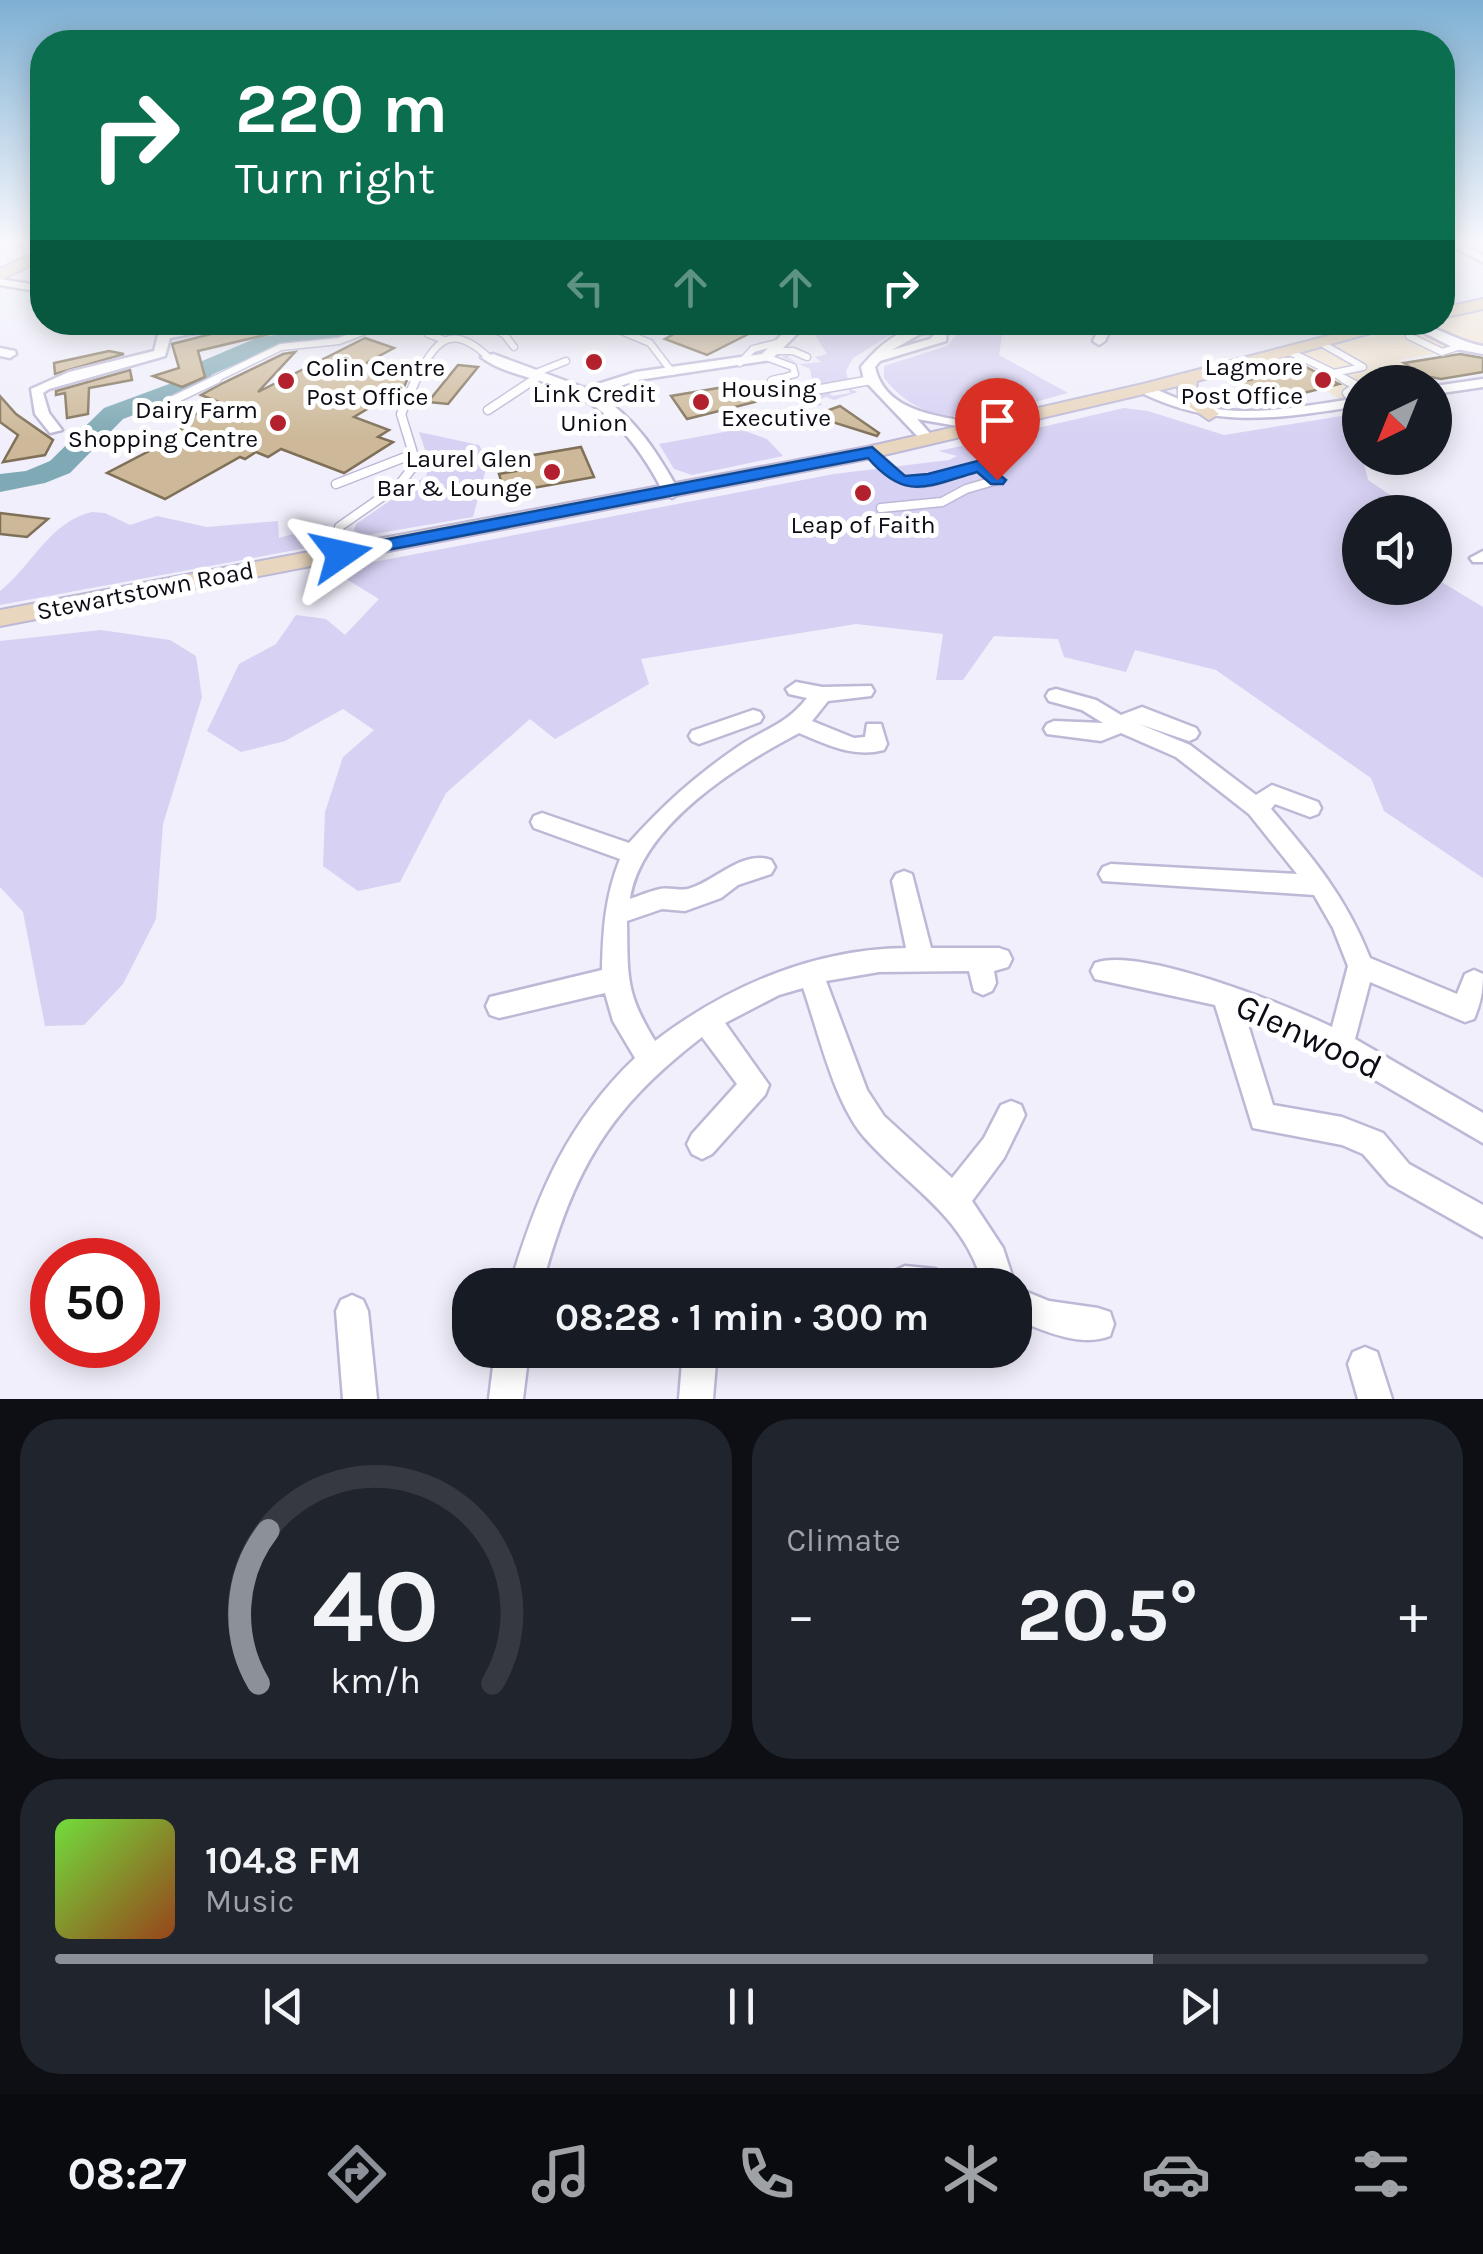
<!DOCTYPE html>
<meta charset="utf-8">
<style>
body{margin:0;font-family:Karla,sans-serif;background:#20242c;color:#f1f3f6;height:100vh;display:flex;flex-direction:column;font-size:38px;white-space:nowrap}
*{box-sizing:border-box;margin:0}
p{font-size:32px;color:#9ea1a6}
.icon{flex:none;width:55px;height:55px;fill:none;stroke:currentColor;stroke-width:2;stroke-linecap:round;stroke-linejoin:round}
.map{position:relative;height:1399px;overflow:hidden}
.details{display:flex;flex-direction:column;gap:20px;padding:20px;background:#0d0f14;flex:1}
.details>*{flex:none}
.banner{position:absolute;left:30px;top:30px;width:1425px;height:305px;border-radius:40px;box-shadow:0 5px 25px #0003;background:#0b6e4f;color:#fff;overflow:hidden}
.needle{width:65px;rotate:223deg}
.controls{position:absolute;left:1342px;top:365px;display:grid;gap:20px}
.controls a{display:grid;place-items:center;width:110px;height:110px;border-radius:50%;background:#171b24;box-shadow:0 5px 25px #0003;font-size:50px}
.speed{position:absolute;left:30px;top:1238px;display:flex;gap:20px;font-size:50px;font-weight:700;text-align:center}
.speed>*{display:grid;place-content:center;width:130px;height:130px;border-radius:50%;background:#171b24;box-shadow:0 5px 25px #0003;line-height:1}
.speed .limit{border:15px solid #d22;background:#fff;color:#111}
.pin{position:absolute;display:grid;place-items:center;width:85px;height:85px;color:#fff;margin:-102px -42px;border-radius:50% 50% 50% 0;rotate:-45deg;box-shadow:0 0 10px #0007}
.pin .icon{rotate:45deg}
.me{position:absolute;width:110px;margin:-55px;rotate:79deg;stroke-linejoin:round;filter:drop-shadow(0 0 8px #0008)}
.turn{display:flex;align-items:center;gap:35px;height:210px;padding:0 40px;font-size:45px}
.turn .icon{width:130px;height:130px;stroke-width:2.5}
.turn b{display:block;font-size:70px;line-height:85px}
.lanes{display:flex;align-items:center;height:95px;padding:0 40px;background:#0003;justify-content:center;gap:50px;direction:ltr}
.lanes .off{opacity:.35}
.big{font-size:75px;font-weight:700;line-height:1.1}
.details .tile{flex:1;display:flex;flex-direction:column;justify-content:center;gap:15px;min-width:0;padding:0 35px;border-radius:40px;background:#20242c}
.details .dial{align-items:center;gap:0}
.dial svg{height:260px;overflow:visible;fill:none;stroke:#363941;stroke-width:7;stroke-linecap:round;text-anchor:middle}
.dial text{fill:#f1f3f6;stroke:none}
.song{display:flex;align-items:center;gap:30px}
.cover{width:120px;height:120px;border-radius:15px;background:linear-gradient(135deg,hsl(100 70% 55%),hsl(20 70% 35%))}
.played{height:10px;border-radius:5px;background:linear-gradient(90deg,#8c9099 80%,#363941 80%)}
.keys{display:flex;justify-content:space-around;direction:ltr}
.heat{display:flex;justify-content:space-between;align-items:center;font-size:55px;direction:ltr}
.details .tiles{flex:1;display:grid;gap:20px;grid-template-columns:1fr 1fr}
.tile:last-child{grid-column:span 2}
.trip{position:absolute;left:452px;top:1268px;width:580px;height:100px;border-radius:40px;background:#171b24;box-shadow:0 5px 25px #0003;font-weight:700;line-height:100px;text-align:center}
.tabs{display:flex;height:160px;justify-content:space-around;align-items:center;background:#090b0e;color:#9ea1a6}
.tabs .icon{width:70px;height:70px}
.tabs .selected{color:#8c9099}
.tabs b{font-size:45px;color:#f1f3f6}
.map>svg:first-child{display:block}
.commercial{fill:#f2e5d1}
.green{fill:#d7d1f3}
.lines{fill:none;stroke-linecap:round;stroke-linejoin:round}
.river{fill:#7fa9b4;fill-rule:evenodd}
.building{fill:#cdb999;stroke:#7f7057;stroke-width:2.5}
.lane-far1-casing{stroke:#bdb8d6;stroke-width:9}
.lane-casing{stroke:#bdb8d6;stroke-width:11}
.street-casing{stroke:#bdb8d6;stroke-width:5}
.secondary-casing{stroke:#bdb8d6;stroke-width:4}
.lane-far1{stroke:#fff;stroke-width:6}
.lane{stroke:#fff;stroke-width:8}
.street{fill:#fff;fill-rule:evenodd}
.secondary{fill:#e9d6be;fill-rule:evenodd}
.route{fill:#1a73e8;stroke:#114b97;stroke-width:2.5}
.poi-dot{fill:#b3212e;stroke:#fff;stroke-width:4}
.labels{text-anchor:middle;stroke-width:10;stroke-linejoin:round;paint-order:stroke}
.far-poi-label{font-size:25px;fill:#0d0b15;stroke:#fff;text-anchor:end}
.far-street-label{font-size:25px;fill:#0d0b15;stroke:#fff}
.near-street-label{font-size:35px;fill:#0d0b15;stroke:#fff}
</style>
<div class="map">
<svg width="1483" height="1399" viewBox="0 0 1483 1399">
<rect width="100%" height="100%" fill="#f0effb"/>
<path class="commercial" d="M1483,311v43l-23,-5 -60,11 11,8 -13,4 18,10h-56v13l-20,4 -68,-40z"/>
<g class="green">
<path d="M957,323h47l-5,32 69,38c-67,17 -133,49 -184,-15v-12l63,-20 12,-14z"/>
<path d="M903,327l-50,31 -7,13 2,10 -33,6 3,5 10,-1 4,5 18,-3 -2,-5 10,4 -24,8 -8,-3 -8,3 4,5 -5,1 -7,-37 -28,-12 10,-3 -5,3 12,7 22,-2 -6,-5 12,-3 -14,-22z"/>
<path d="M1124,408l24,3 76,24 136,-22v11l-5,2 13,54 47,32h-55v76h75v-10l48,29v271l-99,-67 -13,-33 -155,-108 -81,-20 -9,22 -62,-15 -6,-18 -64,-3 -31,44h-27l7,-46 -87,-10 -215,35 8,25 -94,55 -25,-20 -84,74 -46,89 -42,9 -35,-25 2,-54 18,-55 31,-27 -31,-21 -58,32 -44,11 -34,-21 32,-67 37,-20 20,-29 30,4 19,16 34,-36 -41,-25 -1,-5 497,-95 115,-14 8,-4 -18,-5z"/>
<path d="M740,429l27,10 16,17 -91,19 -18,-6 -15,-25z"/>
<path d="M419,432l60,13 9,16 -15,56 -111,19 -8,-6 2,-6 70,-48 4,-12z"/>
<path d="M92,512l13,1 25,12 27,-9 50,11 71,-6 1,17 48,-14 -1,14 -14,9 -312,58v-14c33,-26 49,-69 92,-79z"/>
<path d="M101,630l69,10 26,16 6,41 -39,127 -7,95 -33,65 -39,41 -39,1 -22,-114 -23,-25v-246z"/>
</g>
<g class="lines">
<path class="river" d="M338,322h38l-3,5 -63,18 -38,4 -59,25 -26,21 -64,24 -53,54 -25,10 -45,9v-18l26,-3 24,-10 54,-53 65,-24 26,-20 64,-27 49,-6z"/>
</g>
<g class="building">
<path d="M258,322h32v7l-92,22 7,26 -23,10 -29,-11 26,-8 -7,-24z"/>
<path d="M695,322h77l-65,33 -42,-16z"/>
<path d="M365,338l29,10 -28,15 42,15 -4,9 -50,30 35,13 -11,7 15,5 -49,31 -63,-24 -13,8 -12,-5 -11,7 -5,-2 -75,42 -58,-26 42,-22 -6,-3 46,-23 -8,-3 38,-20 -18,-7 22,-12 60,-29 12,-2 -37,40z"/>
<path d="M109,351l15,3 -69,20 -1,-11z"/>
<path d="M1460,354l23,4v14l-42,7 -16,-3 -21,-13z"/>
<path d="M458,365l20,2 -30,37 -20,-2z"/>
<path d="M1304,366l35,18 -71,18 -31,-19z"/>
<path d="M130,370l2,10 -43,8 -1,26 -21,4 -2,-25 -9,2v-4z"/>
<path d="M747,383l12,14 -6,1 2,4 -68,17 -16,-23z"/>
<path d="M0,396l16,18 37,26 -8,15 -42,7 15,-27 -18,-13z"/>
<path d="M840,406l39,27 -2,3 -64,-20z"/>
<path d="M581,447l13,30 -89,16 -6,-19 28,-5 -5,-12z"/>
<path d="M0,513l48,6 -21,18 -27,-3z"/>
</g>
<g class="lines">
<defs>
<g id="lane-far1">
<path d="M486,326l18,8 10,13"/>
<path d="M612,327l38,16 22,29"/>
<path d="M428,334l16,6"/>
<path d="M504,334l24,-12"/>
<path d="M1409,336l33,16 19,-6"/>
<path d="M775,351h18l14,6"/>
<path d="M1288,351l46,22 29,-6 -42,-24"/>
<path d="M766,357l27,10 2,7 -23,7"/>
<path d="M740,363l13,-14 32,-8"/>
<path d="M1335,374l13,7"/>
<path d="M531,375l35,-14"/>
<path d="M211,381l70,-34 58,-6 50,-19"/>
<path d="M415,381c20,-39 35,-60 73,-24"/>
<path d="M531,381l6,-4"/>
<path d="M865,381l6,-1"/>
</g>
<g id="lane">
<path d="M1344,379l13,7 -10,7 9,9"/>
<path d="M772,381l8,-2"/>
<path d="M821,389l50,-9"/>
<path d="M488,410l47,-31"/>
<path d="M169,417v-15l48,-23"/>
<path d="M872,452c38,48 58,30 109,13l16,15 -31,9 -24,13 -61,6"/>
<path d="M336,484l77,-30"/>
<path d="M341,554l-2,-27 60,-42 17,-22 -15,-49 15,-35"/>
</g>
<g id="street">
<path d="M16,242l26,3v6l-25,-7z"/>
<path d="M1443,242h14l26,13v7z"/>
<path d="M0,279l42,7v6l-42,-7z"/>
<path d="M153,322h12l4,9 52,-9h33l-84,16 -5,18 -116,33 -6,4 6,20 13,17 -12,3 -15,-19 -4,-25 38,-17 85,-21 4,-16z"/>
<path d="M795,322h14l-38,38 -133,20 -42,14c40,23 62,60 84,99l-8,5 -8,-5c-28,-53 -58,-91 -117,-110 -22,-7 -48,-12 -66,-26l12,-3 92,34 51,-16 126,-18z"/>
<path d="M1102,322h12l-9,19 -6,4 -6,-4z"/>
<path d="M1180,322h15v1l-6,4z"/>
<path d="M1403,322c29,0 52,19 80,24v8l-27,-5z"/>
<path d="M932,325l15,3 -1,13 -66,20 -5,6c11,49 71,49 111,58v6l-69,-12 18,20 -2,3h-10l-59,-62 -3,-13c19,-23 41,-41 71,-42zM922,333h14l-6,6 -38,11z"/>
<path d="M0,348l15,3 1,3 -6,4 -10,-2z"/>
<path d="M1483,379v8l-48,7v-8z"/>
<path d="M1145,385c17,6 33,15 51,20 53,14 111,0 164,-7v8c-81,12 -144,24 -220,-14v-6z"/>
<path d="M1483,551v11h-10l-3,-4z"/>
<path d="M796,682l26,5 49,-1 3,5 -3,5 -43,5 -16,20 42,17 11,-1 2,-13h14l6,20 -3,6c-31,8 -56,-5 -85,-17 -61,32 -158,92 -169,166 9,-3 20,-8 30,-10 11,-2 21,3 31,-1 25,-8 52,-38 80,-28l4,7 -4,7 -33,11 -17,13 -36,13 -23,-2 -35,12c1,56 -2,71 28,120 72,-55 159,-92 251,-93l-14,-67 4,-7 8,-3 8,3 19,74h68l9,3 4,8 -4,8 -14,4 2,12 -4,8 -9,4 -9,-4 -5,-20 -90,1 -53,9 41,109 17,26 68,62 32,-40 17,-33 10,-4 10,4 4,10 -21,43 -32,43 31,47 12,37h-32c-18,-69 -75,-98 -119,-148 -31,-37 -45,-104 -61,-149l-24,7 -54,28 44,62 -4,10 -53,59 -10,5 -10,-5 -5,-10 5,-10 45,-50 -35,-47c-96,74 -128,133 -160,248h-32c27,-90 56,-161 125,-227l-22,-37 -8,-28 -106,25 -9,-3 -4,-9 4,-9 112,-27c1,-41 3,-73 18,-111l-86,-31 -3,-6 3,-6 8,-3 87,30c35,-39 64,-65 107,-95 28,-20 48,-21 71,-50l-18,-4 -3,-5z"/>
<path d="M1056,689l40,11 25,15 21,-8 54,21 3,5 -3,5 -7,3 -50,-17 51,21 66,50 16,-10 46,17 3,6 -3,6 -8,3 -35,-13 -4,5c42,49 75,88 99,149l87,36 8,-20 9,-4 9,4c0,16 -2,29 -9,45l-9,3 -95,-40 -15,57 128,74v30l-144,-84 -94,-44 28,90 69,12 41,16 26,31 74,41v32l-94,-53 -26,-30 -21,-9 -89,-17 -38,-123 -120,-26 -4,-8 4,-8c44,-17 192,42 237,64l16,-61 -15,-38 -19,-33 -211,-14 -4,-7 4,-7 8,-3 186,10 -48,-60 -73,-57 -55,-24 -20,8 -54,-7 -3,-5 3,-5 7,-3 49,2 -21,-13 -33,-9 -3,-5 3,-5z"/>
<path d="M753,710l7,2 3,5 -3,5 -61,22 -7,-3 -3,-5 3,-5z"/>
<path d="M905,1266l30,3 11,5 5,11h-61l4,-14z"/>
<path d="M1015,1287l34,14 49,7 12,4 4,12 -4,12c-29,12 -68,-6 -95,-17z"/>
<path d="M352,1295l11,5 5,11 9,88h-34l-7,-88 5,-11z"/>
<path d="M1365,1347l12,5 15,47h-34l-10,-35 5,-12z"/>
<path d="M495,1350h34l-6,49h-34z"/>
<path d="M683,1350h34l-4,49h-34z"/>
</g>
<g id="secondary">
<path d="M42,249v11l-42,20v-11z"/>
<path d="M1483,299v10l-41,9v-10z"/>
<path d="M1381,322h30l-214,59 -1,13 23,20 -10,6 -30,-20 -1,-14 -311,73 -867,167v-16l867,-163 276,-63z"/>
</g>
</defs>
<use href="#lane-far1" class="lane-far1-casing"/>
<use href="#lane" class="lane-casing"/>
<use href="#street" class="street-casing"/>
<use href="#secondary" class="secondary-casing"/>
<use href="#lane-far1" class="lane-far1"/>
<use href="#lane" class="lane"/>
<use href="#street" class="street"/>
<use href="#secondary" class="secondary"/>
</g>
<linearGradient id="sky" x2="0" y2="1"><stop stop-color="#7eb0d3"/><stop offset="0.55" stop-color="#f8f8fd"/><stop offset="1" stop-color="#f8f8fd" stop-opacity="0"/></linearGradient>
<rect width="1483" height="438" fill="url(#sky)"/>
<path class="route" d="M872,447l33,29 23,-2 53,-14 25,20 -3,4h-12l-14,-12c-50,14 -71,30 -109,-14l-527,101 -10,-5 10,-6z"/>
<g class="poi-dot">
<circle cx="594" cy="362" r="10"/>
<circle cx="1323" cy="380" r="10"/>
<circle cx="286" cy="381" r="10"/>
<circle cx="701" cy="402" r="10"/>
<circle cx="278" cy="423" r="10"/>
<circle cx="552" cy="472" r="10"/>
<circle cx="863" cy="493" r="10"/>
</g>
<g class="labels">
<g class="far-poi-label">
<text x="1303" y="375">Lagmore<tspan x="1303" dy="29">Post Office</tspan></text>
<text x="306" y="376" text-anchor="start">Colin Centre<tspan x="306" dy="29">Post Office</tspan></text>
<text x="721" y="397" text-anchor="start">Housing<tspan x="721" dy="29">Executive</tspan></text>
<text x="594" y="402" text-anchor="middle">Link Credit<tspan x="594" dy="29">Union</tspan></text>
<text x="258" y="418">Dairy Farm<tspan x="258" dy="29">Shopping Centre</tspan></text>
<text x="532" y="467">Laurel Glen<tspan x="532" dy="29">Bar &amp; Lounge</tspan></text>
<text x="863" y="533" text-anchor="middle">Leap of Faith</text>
</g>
<g class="far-street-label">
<text transform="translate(145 590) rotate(-11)" y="9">Stewartstown Road</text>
</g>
<g class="near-street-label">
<text transform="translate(1309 1036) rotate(25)" y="12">Glenwood</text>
</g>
</g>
</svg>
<div class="controls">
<a><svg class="needle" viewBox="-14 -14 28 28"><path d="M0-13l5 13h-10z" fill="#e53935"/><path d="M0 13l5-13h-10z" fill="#9ea1a6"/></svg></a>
<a><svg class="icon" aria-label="sound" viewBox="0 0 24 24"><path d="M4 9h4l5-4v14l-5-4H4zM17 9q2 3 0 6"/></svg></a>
</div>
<div class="speed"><div class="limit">50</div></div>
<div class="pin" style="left:997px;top:480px;background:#d93025"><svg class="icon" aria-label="arrive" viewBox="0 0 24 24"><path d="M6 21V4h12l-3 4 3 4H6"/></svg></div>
<svg class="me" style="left:341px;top:554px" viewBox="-20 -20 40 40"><path d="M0-17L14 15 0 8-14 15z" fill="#1a73e8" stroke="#fff" stroke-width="4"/></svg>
<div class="trip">08:28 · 1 min · 300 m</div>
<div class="banner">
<div class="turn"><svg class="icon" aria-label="right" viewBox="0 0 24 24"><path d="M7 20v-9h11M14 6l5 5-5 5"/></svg><div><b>220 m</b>Turn right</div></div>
<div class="lanes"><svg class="icon off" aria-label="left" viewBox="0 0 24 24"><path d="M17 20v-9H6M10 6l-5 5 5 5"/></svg><svg class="icon off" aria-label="ahead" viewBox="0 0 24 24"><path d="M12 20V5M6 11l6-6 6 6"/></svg><svg class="icon off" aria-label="ahead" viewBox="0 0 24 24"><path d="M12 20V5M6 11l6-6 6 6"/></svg><svg class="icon" aria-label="right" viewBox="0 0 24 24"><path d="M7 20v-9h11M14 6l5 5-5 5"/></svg></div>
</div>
</div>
<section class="details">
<div class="tiles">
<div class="tile dial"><svg viewBox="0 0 100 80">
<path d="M14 69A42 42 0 1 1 86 69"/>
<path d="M14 69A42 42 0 0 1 17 22" stroke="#8c9099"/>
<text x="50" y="56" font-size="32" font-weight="700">40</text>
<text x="50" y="72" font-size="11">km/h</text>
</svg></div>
<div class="tile"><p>Climate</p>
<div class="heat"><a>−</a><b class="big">20.5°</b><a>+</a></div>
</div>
<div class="tile">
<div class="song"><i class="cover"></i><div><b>104.8 FM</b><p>Music</p></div></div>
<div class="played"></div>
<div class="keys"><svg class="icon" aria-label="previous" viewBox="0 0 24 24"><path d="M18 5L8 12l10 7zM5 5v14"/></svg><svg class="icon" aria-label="pause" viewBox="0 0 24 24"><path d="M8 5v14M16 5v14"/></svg><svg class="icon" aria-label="next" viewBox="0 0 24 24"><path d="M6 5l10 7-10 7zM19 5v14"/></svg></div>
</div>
</div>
</section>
<nav class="tabs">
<b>08:27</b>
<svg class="icon selected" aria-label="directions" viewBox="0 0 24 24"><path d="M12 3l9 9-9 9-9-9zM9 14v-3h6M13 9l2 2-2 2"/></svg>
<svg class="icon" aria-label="music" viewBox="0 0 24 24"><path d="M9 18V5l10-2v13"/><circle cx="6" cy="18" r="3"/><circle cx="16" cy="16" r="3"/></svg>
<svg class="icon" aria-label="phone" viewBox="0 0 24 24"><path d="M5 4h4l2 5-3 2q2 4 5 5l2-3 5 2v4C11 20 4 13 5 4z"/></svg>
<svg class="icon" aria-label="climate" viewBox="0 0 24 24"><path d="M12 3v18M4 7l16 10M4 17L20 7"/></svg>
<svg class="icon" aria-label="car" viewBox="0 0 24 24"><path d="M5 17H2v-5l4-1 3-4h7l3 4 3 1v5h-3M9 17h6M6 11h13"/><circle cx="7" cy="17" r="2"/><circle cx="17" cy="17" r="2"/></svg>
<svg class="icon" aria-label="filters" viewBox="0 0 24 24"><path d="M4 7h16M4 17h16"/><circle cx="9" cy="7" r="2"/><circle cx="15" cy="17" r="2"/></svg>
</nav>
